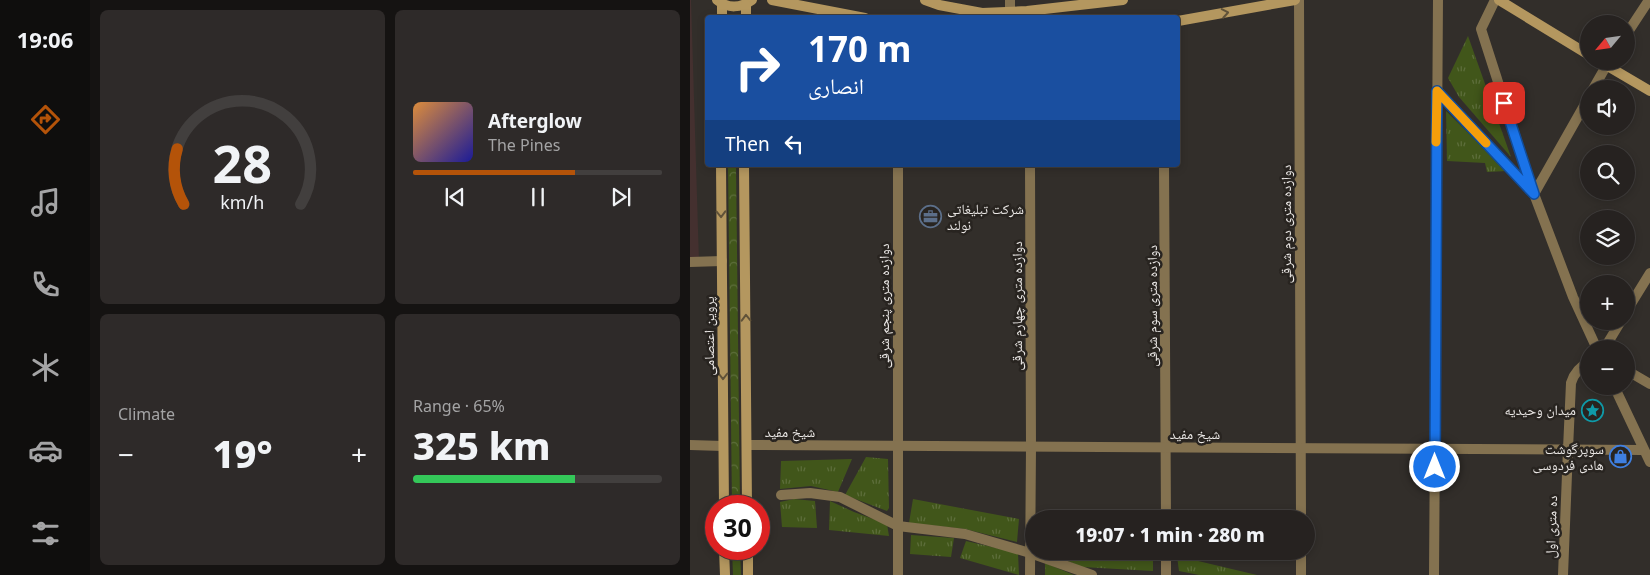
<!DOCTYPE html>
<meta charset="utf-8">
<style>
body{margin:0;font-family:"Noto Sans","Noto Naskh Arabic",sans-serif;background:#2e2a29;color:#f1f3f6;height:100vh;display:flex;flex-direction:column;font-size:19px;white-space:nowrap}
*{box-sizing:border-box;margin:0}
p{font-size:16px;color:#a4a4a5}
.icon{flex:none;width:28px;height:28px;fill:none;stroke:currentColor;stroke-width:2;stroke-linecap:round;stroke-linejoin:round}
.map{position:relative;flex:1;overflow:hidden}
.drawer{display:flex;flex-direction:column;gap:10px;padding:10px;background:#151312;width:600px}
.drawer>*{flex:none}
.banner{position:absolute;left:15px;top:15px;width:475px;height:152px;border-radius:5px;box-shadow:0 2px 8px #0003,0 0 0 1px #423f3e;background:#1a4fa0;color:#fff;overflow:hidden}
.needle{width:32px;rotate:241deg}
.tools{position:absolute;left:890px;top:15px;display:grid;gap:10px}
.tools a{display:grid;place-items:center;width:55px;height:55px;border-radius:50%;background:#262220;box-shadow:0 2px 8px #0003,0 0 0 1px #423f3e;font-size:25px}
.speed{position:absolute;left:15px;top:495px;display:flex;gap:10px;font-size:25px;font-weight:700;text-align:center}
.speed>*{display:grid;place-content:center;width:65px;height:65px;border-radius:50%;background:#262220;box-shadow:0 2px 8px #0003,0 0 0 1px #423f3e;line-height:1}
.speed .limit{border:8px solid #d22;background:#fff;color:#111}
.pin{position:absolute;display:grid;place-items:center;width:42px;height:42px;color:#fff;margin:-21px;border-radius:10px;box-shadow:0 2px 8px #0006}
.me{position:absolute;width:55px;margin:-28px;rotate:0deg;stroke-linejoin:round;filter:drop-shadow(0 0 4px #0008)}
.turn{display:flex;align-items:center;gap:18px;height:105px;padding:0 20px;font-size:22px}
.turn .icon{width:65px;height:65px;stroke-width:2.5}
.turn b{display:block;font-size:35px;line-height:42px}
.then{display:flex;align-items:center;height:48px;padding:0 20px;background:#0003;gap:10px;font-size:19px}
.big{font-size:38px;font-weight:800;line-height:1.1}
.drawer .widget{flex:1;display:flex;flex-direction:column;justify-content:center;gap:8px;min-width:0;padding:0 18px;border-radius:8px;background:#2e2a29}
.drawer .dial{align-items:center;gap:0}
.dial svg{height:130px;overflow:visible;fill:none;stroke:#423f3e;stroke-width:7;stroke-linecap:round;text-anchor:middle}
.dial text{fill:#f1f3f6;stroke:none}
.song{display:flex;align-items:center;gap:15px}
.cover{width:60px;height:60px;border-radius:8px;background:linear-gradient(135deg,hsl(30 70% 55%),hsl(240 70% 35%))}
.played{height:5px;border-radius:2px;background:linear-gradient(90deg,#b45309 65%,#423f3e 65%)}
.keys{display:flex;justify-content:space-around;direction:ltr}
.heat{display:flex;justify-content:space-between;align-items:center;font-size:28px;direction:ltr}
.charge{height:8px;border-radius:4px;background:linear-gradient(90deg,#34c759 65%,#423f3e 0)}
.drawer .tiles{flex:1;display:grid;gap:10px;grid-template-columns:repeat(2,1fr)}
.trip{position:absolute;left:335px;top:510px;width:290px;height:50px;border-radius:25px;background:#262220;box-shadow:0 2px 8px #0003,0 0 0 1px #423f3e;font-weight:800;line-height:50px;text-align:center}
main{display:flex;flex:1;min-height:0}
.dock{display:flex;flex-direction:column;width:90px;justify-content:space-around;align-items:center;background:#0f0e0d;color:#a4a4a5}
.dock .icon{width:35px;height:35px}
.dock .current{color:#b45309}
.dock b{font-size:22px;color:#f1f3f6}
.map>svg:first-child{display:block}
.education{fill:#44302f}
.grass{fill:url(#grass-tufts)}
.forest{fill:url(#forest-crowns)}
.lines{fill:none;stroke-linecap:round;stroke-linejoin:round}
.pedestrian{stroke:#847250;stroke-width:10}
.minor{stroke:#847250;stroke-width:10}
.tertiary{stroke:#847250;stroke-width:10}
.secondary{stroke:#b4975f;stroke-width:10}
.oneway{stroke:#605239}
.route-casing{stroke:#114b97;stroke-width:12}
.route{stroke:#1a73e8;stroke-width:9}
.slow{stroke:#f59e0b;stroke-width:9}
.labels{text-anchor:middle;stroke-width:5;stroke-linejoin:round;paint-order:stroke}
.poi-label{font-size:14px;fill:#ebe8e6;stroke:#282420;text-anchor:end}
.street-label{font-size:14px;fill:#ebe8e6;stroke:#282420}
</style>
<main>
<nav class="dock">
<b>19:06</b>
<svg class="icon current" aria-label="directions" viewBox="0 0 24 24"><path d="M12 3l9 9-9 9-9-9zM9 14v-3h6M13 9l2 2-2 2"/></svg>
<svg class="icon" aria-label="music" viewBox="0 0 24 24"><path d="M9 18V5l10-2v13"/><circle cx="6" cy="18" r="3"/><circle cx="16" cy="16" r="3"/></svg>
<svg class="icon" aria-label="phone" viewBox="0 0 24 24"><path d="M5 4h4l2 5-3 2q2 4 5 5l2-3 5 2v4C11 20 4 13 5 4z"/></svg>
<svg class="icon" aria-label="climate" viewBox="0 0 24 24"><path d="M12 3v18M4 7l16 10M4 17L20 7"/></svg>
<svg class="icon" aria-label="car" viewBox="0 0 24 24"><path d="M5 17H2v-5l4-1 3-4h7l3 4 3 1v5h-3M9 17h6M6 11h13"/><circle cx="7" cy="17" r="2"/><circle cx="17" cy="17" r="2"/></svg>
<svg class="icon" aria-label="filters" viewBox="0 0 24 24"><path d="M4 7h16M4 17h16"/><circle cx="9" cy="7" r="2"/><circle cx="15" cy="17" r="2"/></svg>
</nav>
<section class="drawer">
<div class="tiles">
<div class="widget dial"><svg viewBox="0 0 100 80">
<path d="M14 69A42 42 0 1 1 86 69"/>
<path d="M14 69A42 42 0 0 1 10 35" stroke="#b45309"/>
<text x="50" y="56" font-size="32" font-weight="700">28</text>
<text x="50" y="72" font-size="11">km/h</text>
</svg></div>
<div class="widget">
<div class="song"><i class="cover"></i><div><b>Afterglow</b><p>The Pines</p></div></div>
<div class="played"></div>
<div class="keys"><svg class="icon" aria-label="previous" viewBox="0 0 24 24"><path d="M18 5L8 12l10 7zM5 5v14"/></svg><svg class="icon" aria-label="pause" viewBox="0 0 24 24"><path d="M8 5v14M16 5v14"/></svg><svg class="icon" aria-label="next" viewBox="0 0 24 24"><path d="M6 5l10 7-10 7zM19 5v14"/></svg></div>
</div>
<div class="widget"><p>Climate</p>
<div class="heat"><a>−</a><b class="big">19°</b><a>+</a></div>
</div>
<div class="widget"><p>Range · 65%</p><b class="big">325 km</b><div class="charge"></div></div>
</div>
</section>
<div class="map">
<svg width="960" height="575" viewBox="0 0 960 575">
<defs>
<pattern id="grass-tufts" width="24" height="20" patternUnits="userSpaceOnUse" patternTransform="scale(1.25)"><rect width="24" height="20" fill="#41561a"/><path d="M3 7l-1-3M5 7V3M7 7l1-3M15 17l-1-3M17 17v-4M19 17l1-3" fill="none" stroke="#5d6e3b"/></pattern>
<pattern id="forest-crowns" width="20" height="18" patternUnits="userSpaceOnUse" patternTransform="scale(1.25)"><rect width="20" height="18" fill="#41561a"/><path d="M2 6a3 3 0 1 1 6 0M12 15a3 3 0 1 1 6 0" fill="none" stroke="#5d6e3b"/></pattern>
</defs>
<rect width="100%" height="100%" fill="#322e2a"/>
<path class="education" d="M0,0h1l8,262h-9z"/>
<g class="grass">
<path d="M778,36l43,121 -52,-60 -11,-19z"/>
<path d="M756,111l61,60 -20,1 -2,-9 -38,-2z"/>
<path d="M176,457l22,2 1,49 -2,3 -42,-16z"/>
<path d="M162,459l-14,33 -27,-6 -31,3 1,-28z"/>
<path d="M104,499l21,2 2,27 -35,-1 -2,-25z"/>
<path d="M223,499l106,20 -2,23 -52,-13 -56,-6z"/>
<path d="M140,501l24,11 33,12 2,12 -60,-6z"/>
<path d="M221,535l43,3 -3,19 -41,-3z"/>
<path d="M276,541l52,12 1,22 -59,-17z"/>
<path d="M354,551h102l7,2v18l-71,-4z"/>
<path d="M487,556l80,19h-58l-20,-4z"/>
<path d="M355,563l29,12h-29z"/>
</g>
<g class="forest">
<path d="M38,165h8l4,341h-8z"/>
<path d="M42,549h8l1,26h-8z"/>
</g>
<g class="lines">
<path class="pedestrian" d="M91,495l29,-2 30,4 58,29 67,8 65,19 62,22"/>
<g class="minor">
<path d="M609,0l2,519"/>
<path d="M805,0l-14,29 53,165 39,103 24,52"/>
<path d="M320,12v-12"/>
<path d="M936,35l23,-35"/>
<path d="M903,89l16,-28"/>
<path d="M747,91l97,103 55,-97"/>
<path d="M474,165l2,354"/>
<path d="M936,312l24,-39"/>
<path d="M914,349l17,-28"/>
<path d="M936,370l24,14"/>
<path d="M924,386l36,76"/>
<path d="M0,445l33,1"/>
<path d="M878,449l3,-66c3,-10 8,-16 18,-21"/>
<path d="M208,575v-410"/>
<path d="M340,575l1,-128 -1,-282"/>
<path d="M476,575v-24"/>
<path d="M611,575v-24"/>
<path d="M744,575l4,-575"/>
</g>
<g class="tertiary">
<path d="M0,262l32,-1"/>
<path d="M57,445l896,5"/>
<path d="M873,575l5,-126"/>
</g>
<g class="secondary">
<path d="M27,0c11,9 24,8 35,0"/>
<path d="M82,0l93,18"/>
<path d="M235,0l14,5 43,8 45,-2 96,-11"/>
<path d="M809,0l90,55"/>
<path d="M32,18v-14"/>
<path d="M56,18v-13"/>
<path d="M488,21l117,-21"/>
<path d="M909,61l51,30"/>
<path d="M31,165l3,341"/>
<path d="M54,165l3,341"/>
<path d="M34,549l1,26"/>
<path d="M58,549v26"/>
</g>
</g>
<defs><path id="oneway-chevron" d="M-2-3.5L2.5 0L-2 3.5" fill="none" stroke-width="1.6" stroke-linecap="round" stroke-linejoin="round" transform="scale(1.25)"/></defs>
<g class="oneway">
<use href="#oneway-chevron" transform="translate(535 13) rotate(-10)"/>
<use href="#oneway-chevron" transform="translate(31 214) rotate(89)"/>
<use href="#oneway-chevron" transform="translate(56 318) rotate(-91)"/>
<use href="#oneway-chevron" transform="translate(33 376) rotate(90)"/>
</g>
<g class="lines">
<defs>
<path id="route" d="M745,467l2,-376 97,103 -30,-91"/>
</defs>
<use href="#route" class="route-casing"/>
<use href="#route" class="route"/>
<path class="slow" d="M746,142l1,-51 49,52"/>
</g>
<defs>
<symbol id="office-ring" viewBox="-11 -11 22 22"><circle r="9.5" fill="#282420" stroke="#5c6f8a" stroke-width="1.5"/><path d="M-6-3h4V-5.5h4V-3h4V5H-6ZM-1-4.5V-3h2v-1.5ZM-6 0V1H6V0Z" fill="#5c6f8a"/></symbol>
<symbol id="sight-ring" viewBox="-11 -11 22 22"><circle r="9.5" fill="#282420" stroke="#0f9aa8" stroke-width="1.5"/><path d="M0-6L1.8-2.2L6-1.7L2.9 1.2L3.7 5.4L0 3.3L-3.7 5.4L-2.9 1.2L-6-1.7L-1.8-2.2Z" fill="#0f9aa8"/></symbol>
<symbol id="shop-ring" viewBox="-11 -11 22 22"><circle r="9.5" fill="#282420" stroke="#3f7fe0" stroke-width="1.5"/><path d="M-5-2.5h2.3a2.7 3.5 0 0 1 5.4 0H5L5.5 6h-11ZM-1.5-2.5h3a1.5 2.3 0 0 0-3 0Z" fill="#3f7fe0"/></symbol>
</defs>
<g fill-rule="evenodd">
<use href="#office-ring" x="228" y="204" width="25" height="25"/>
<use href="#sight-ring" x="890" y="398" width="25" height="25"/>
<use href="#shop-ring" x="918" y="444" width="25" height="25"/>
</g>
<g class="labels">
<g class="poi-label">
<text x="257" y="214" text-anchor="start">شرکت تبلیغاتی<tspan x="257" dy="16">نولند</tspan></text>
<text x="886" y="415">میدان وحیدیه</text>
<text x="914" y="454">سوپرگوشت<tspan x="914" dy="16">هادی فردوسی</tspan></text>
</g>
<g class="street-label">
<text transform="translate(596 224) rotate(-90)" y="5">دوازده متری دوم شرقی</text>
<text transform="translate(194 306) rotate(-90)" y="5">دوازده متری پنجم شرقی</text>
<text transform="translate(327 306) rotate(-90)" y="5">دوازده متری چهارم شرقی</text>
<text transform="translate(462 306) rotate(-90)" y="5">دوازده متری سوم شرقی</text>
<text transform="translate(19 336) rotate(-90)" y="5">پروین اعتصامی</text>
<text x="100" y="437">شیخ مفید</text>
<text x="505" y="439">شیخ مفید</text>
<text transform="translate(861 527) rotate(-88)" y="5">ده متری اول</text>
</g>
</g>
</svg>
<div class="tools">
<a><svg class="needle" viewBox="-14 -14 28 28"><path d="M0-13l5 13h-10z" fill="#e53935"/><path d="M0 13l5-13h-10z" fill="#a4a4a5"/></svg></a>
<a><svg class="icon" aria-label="sound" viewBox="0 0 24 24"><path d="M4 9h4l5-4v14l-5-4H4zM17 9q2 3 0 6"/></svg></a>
<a><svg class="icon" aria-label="search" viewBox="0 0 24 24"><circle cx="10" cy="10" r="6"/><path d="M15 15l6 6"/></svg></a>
<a><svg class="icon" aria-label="layers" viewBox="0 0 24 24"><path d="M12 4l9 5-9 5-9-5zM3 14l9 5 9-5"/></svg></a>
<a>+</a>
<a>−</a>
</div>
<div class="speed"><div class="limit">30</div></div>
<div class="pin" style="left:814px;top:103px;background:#d93025"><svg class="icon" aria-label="arrive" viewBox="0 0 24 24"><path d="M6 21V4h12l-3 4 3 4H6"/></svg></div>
<svg class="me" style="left:745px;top:467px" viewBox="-20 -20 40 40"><circle r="17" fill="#1a73e8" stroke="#fff" stroke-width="3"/><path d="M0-11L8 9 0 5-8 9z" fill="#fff"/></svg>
<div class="trip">19:07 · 1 min · 280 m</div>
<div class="banner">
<div class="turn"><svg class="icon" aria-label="right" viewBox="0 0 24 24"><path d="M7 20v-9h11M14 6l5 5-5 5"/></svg><div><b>170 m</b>انصاری</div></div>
<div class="then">Then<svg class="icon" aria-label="left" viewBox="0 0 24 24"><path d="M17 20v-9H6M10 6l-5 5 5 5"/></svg></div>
</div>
</div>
</main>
